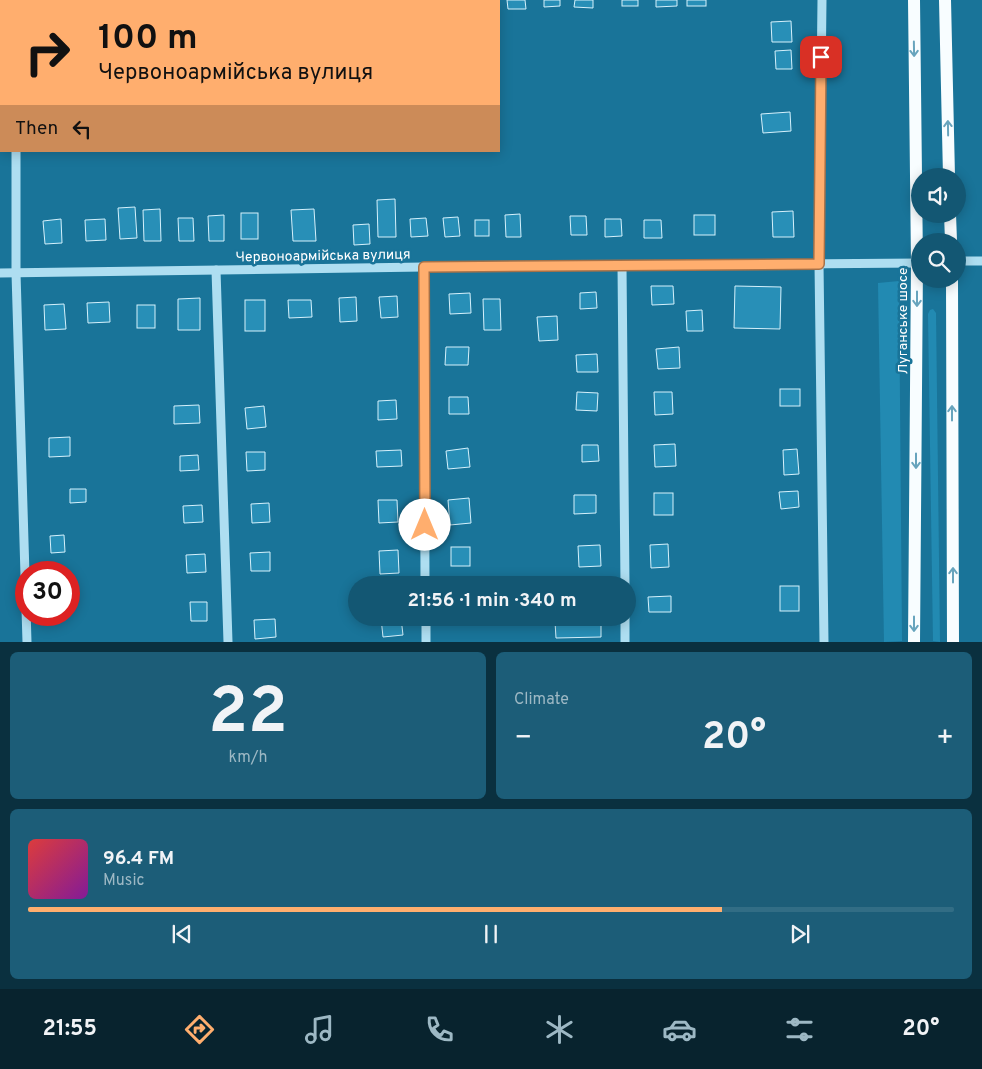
<!DOCTYPE html>
<meta charset="utf-8">
<style>
body{margin:0;font-family:Overpass,sans-serif;background:#1c5d78;color:#f1f3f6;height:100vh;display:flex;flex-direction:column;font-size:19px;white-space:nowrap}
*{box-sizing:border-box;margin:0}
p{font-size:16px;color:#9db8c4}
.icon{flex:none;width:28px;height:28px;fill:none;stroke:currentColor;stroke-width:2;stroke-linecap:round;stroke-linejoin:round}
.map{position:relative;height:642px;overflow:hidden}
.sheet{display:flex;flex-direction:column;gap:10px;padding:10px;background:#0a303f;flex:1}
.sheet>*{flex:none}
.banner{position:absolute;left:0px;top:0px;width:500px;height:152px;box-shadow:0 2px 12px #0003;background:#ffae6e;color:#111;overflow:hidden}
.controls{position:absolute;left:911px;top:168px;display:grid;gap:10px}
.controls a{display:grid;place-items:center;width:55px;height:55px;border-radius:50%;background:#135773;box-shadow:0 2px 12px #0003;font-size:25px}
.speed{position:absolute;left:15px;top:561px;display:flex;gap:10px;font-size:25px;font-weight:700;text-align:center}
.speed>*{display:grid;place-content:center;width:65px;height:65px;border-radius:50%;background:#135773;box-shadow:0 2px 12px #0003;line-height:1}
.speed .limit{border:8px solid #d22;background:#fff;color:#111}
.pin{position:absolute;display:grid;place-items:center;width:42px;height:42px;color:#fff;margin:-21px;border-radius:10px;box-shadow:0 2px 8px #0006}
.me{position:absolute;width:55px;margin:-28px;rotate:0deg;stroke-linejoin:round;filter:drop-shadow(0 0 4px #0008)}
.turn{display:flex;align-items:center;gap:18px;height:105px;padding:0 15px;font-size:22px}
.turn .icon{width:65px;height:65px;stroke-width:2.5}
.turn b{display:block;font-size:35px;line-height:42px}
.then{display:flex;align-items:center;height:48px;padding:0 15px;background:#0003;gap:10px;font-size:19px}
.big{font-size:38px;font-weight:700;line-height:1.1}
.sheet .tile{flex:1;display:flex;flex-direction:column;justify-content:center;gap:8px;min-width:0;padding:0 18px;border-radius:8px;background:#1c5d78}
.sheet .dial{align-items:center;gap:0}
.dial b{font-size:65px;line-height:1}
.song{display:flex;align-items:center;gap:15px}
.cover{width:60px;height:60px;border-radius:8px;background:linear-gradient(135deg,hsl(0 70% 55%),hsl(290 70% 35%))}
.played{height:5px;border-radius:2px;background:linear-gradient(90deg,#ffae6e 75%,#326d85 75%)}
.keys{display:flex;justify-content:space-around;direction:ltr}
.heat{display:flex;justify-content:space-between;align-items:center;font-size:28px;direction:ltr}
.sheet .tiles{flex:1;display:grid;gap:10px;grid-template-columns:1fr 1fr}
.tile:last-child{grid-column:span 2}
.trip{position:absolute;left:348px;top:576px;width:288px;height:50px;border-radius:25px;background:#135773;box-shadow:0 2px 12px #0003;font-weight:700;line-height:50px;text-align:center}
.menu{display:flex;height:80px;justify-content:space-around;align-items:center;background:#08232e;color:#9db8c4}
.menu .icon{width:35px;height:35px}
.menu .active{color:#ffae6e}
.menu b{font-size:22px;color:#f1f3f6}
.map>svg:first-child{display:block}
.green{fill:#228ab2}
.building{fill:#288fb7;stroke:#d5f1fc}
.lines{fill:none;stroke-linecap:round;stroke-linejoin:round}
.minor{stroke:#aedef1;stroke-width:9}
.major{stroke:#f8fdff;stroke-width:12}
.oneway{stroke:#67a4bd}
.route-casing{stroke:#a67148;stroke-width:12}
.route{stroke:#ffae6e;stroke-width:9}
.labels{text-anchor:middle;stroke-width:5;stroke-linejoin:round;paint-order:stroke}
.street-label{font-size:14px;fill:#fff;stroke:#197499}
</style>
<div class="map">
<svg width="982" height="642" viewBox="0 0 982 642">
<rect width="100%" height="100%" fill="#197499"/>
<g class="green">
<path d="M899,281l3,360 -18,1 -6,-359z"/>
<path d="M933,309l3,4 4,329 -7,-1 -5,-327 2,-4z"/>
</g>
<g class="building">
<rect x="42" y="0" width="32" height="1"/>
<path d="M507,0h18l1,9h-18z"/>
<path d="M544,0h16v6l-16,1z"/>
<path d="M575,0h18v8l-19,-1z"/>
<rect x="622" y="0" width="16" height="6"/>
<path d="M656,0h21v6l-21,1z"/>
<rect x="687" y="0" width="19" height="6"/>
<path d="M791,21l1,21h-20l-1,-20z"/>
<path d="M791,50l1,19h-16l-1,-18z"/>
<path d="M790,112l1,19 -28,2 -2,-19z"/>
<path d="M395,199l1,38h-18l-1,-37z"/>
<path d="M135,207l2,31 -17,1 -2,-31z"/>
<path d="M160,209l1,32h-17l-1,-31z"/>
<path d="M314,209l2,32h-23l-2,-31z"/>
<path d="M793,211l1,26h-21l-1,-25z"/>
<rect x="241" y="213" width="17" height="26"/>
<path d="M520,214l1,23h-15l-1,-22z"/>
<path d="M224,215v26h-15l-1,-25z"/>
<rect x="694" y="215" width="21" height="20"/>
<path d="M570,216h16l1,19h-16z"/>
<path d="M458,217l2,19 -15,1 -2,-19z"/>
<path d="M178,218h15l1,23h-15z"/>
<path d="M426,218l2,18 -17,1 -1,-18z"/>
<path d="M61,219l1,24 -17,1 -2,-23z"/>
<path d="M105,219l1,21 -20,1 -1,-21z"/>
<path d="M605,219h16l1,17 -17,1z"/>
<rect x="475" y="220" width="14" height="16"/>
<path d="M644,220h17l1,18h-18z"/>
<path d="M369,224l1,20 -16,1 -1,-20z"/>
<path d="M651,286h22l1,18 -22,1z"/>
<path d="M735,286l46,1 -1,42 -46,-1z"/>
<path d="M596,292l1,16 -17,1v-16z"/>
<path d="M470,293l1,20 -21,1 -1,-20z"/>
<path d="M397,296l1,21 -17,1 -2,-21z"/>
<path d="M356,297l1,24 -17,1 -1,-24z"/>
<path d="M200,298v32h-22v-31z"/>
<path d="M483,299h17l1,31h-17z"/>
<rect x="245" y="300" width="20" height="31"/>
<path d="M288,300h23l1,17 -23,1z"/>
<path d="M109,302l1,20 -22,1 -1,-20z"/>
<path d="M64,304l2,25 -21,1 -1,-25z"/>
<rect x="137" y="305" width="18" height="23"/>
<path d="M702,310l1,21h-16l-1,-20z"/>
<path d="M557,316l1,24 -19,1 -2,-24z"/>
<path d="M446,347h23l-1,18h-23z"/>
<path d="M679,347l1,21 -22,1 -2,-20z"/>
<path d="M597,354l1,18h-21l-1,-17z"/>
<rect x="780" y="389" width="20" height="17"/>
<path d="M577,392l21,1 -1,18 -21,-1z"/>
<path d="M654,392h18l1,22 -18,1z"/>
<path d="M449,397h19l1,17h-20z"/>
<path d="M396,400l1,19 -19,1v-19z"/>
<path d="M199,405l1,18 -26,1v-18z"/>
<path d="M264,406l2,21 -19,2 -2,-21z"/>
<path d="M70,437v19l-21,1v-19z"/>
<path d="M675,444l1,22 -21,1 -1,-22z"/>
<path d="M582,445h16l1,16 -17,1z"/>
<path d="M468,448l2,19 -22,2 -2,-18z"/>
<path d="M797,449l2,25 -15,1 -1,-25z"/>
<path d="M401,450l1,16 -25,1 -1,-16z"/>
<path d="M246,452h19v18l-18,1z"/>
<path d="M198,455l1,15 -19,1v-15z"/>
<path d="M70,489h16v13l-16,1z"/>
<path d="M798,491l1,16 -18,2 -2,-17z"/>
<rect x="654" y="493" width="19" height="22"/>
<path d="M574,495h22v18l-22,1z"/>
<path d="M469,498l2,25 -21,2 -2,-25z"/>
<path d="M378,500h19l1,22 -19,1z"/>
<path d="M269,503l1,19 -18,1 -1,-19z"/>
<path d="M202,505l1,17 -19,1 -1,-17z"/>
<path d="M64,535l1,17 -14,1 -1,-17z"/>
<path d="M668,544l1,23 -18,1 -1,-23z"/>
<path d="M600,545l1,21 -22,1 -1,-21z"/>
<rect x="451" y="547" width="19" height="19"/>
<path d="M398,550l1,23 -19,1 -1,-23z"/>
<path d="M270,552v19h-19l-1,-18z"/>
<path d="M205,554l1,18 -19,1 -1,-18z"/>
<rect x="69" y="586" width="3" height="18"/>
<rect x="780" y="586" width="19" height="25"/>
<path d="M671,596v16h-22l-1,-15z"/>
<path d="M190,602h17v19h-16z"/>
<path d="M381,618h20l2,17 -20,2z"/>
<path d="M451,618h19v5l-19,1z"/>
<path d="M275,619l1,18 -21,2 -1,-19z"/>
<path d="M601,620v17l-45,1 -1,-16z"/>
</g>
<g class="lines">
<g class="minor">
<path d="M15,0v1"/>
<path d="M822,0l-3,264 5,378"/>
<path d="M16,151v122l11,369"/>
<path d="M958,261h24"/>
<path d="M622,266l3,319"/>
<path d="M424,267l1,318"/>
<path d="M216,270l12,372"/>
<path d="M0,273l424,-6 496,-4"/>
<path d="M426,618v24"/>
<path d="M625,618v24"/>
</g>
<g class="major">
<path d="M914,0l3,263 -3,379"/>
<path d="M945,0l4,176"/>
<path d="M950,214l1,27"/>
<path d="M952,279l1,363"/>
</g>
</g>
<defs><path id="oneway-shaft" d="M-6 0H5M1.5-3L5.5 0L1.5 3" fill="none" stroke-width="1.6" stroke-linecap="round" stroke-linejoin="round" transform="scale(1.25)"/></defs>
<g class="oneway">
<use href="#oneway-shaft" transform="translate(914 49) rotate(89)"/>
<use href="#oneway-shaft" transform="translate(948 128) rotate(-91)"/>
<use href="#oneway-shaft" transform="translate(917 299) rotate(90)"/>
<use href="#oneway-shaft" transform="translate(952 413) rotate(-90)"/>
<use href="#oneway-shaft" transform="translate(916 461) rotate(90)"/>
<use href="#oneway-shaft" transform="translate(953 575) rotate(-90)"/>
<use href="#oneway-shaft" transform="translate(914 624) rotate(90)"/>
</g>
<g class="lines">
<defs>
<path id="route" d="M425,525l-1,-258 395,-3 2,-207"/>
</defs>
<use href="#route" class="route-casing"/>
<use href="#route" class="route"/>
</g>
<g class="labels">
<g class="street-label">
<text transform="translate(323 255) rotate(-1)" y="5">Червоноармійська вулиця</text>
<text transform="translate(902 321) rotate(-90)" y="5">Луганське шосе</text>
</g>
</g>
</svg>
<div class="controls">
<a><svg class="icon" aria-label="sound" viewBox="0 0 24 24"><path d="M4 9h4l5-4v14l-5-4H4zM17 9q2 3 0 6"/></svg></a>
<a><svg class="icon" aria-label="search" viewBox="0 0 24 24"><circle cx="10" cy="10" r="6"/><path d="M15 15l6 6"/></svg></a>
</div>
<div class="speed"><div class="limit">30</div></div>
<div class="pin" style="left:821px;top:57px;background:#d93025"><svg class="icon" aria-label="arrive" viewBox="0 0 24 24"><path d="M6 21V4h12l-3 4 3 4H6"/></svg></div>
<svg class="me" style="left:425px;top:525px" viewBox="-20 -20 40 40"><circle r="19" fill="#fff"/><path d="M0-13L10 11 0 6-10 11z" fill="#ffae6e"/></svg>
<div class="trip">21:56 · 1 min · 340 m</div>
<div class="banner">
<div class="turn"><svg class="icon" aria-label="right" viewBox="0 0 24 24"><path d="M7 20v-9h11M14 6l5 5-5 5"/></svg><div><b>100 m</b>Червоноармійська вулиця</div></div>
<div class="then">Then<svg class="icon" aria-label="left" viewBox="0 0 24 24"><path d="M17 20v-9H6M10 6l-5 5 5 5"/></svg></div>
</div>
</div>
<section class="sheet">
<div class="tiles">
<div class="tile dial"><b>22</b><p>km/h</p></div>
<div class="tile"><p>Climate</p>
<div class="heat"><a>−</a><b class="big">20°</b><a>+</a></div>
</div>
<div class="tile">
<div class="song"><i class="cover"></i><div><b>96.4 FM</b><p>Music</p></div></div>
<div class="played"></div>
<div class="keys"><svg class="icon" aria-label="previous" viewBox="0 0 24 24"><path d="M18 5L8 12l10 7zM5 5v14"/></svg><svg class="icon" aria-label="pause" viewBox="0 0 24 24"><path d="M8 5v14M16 5v14"/></svg><svg class="icon" aria-label="next" viewBox="0 0 24 24"><path d="M6 5l10 7-10 7zM19 5v14"/></svg></div>
</div>
</div>
</section>
<nav class="menu">
<b>21:55</b>
<svg class="icon active" aria-label="directions" viewBox="0 0 24 24"><path d="M12 3l9 9-9 9-9-9zM9 14v-3h6M13 9l2 2-2 2"/></svg>
<svg class="icon" aria-label="music" viewBox="0 0 24 24"><path d="M9 18V5l10-2v13"/><circle cx="6" cy="18" r="3"/><circle cx="16" cy="16" r="3"/></svg>
<svg class="icon" aria-label="phone" viewBox="0 0 24 24"><path d="M5 4h4l2 5-3 2q2 4 5 5l2-3 5 2v4C11 20 4 13 5 4z"/></svg>
<svg class="icon" aria-label="climate" viewBox="0 0 24 24"><path d="M12 3v18M4 7l16 10M4 17L20 7"/></svg>
<svg class="icon" aria-label="car" viewBox="0 0 24 24"><path d="M5 17H2v-5l4-1 3-4h7l3 4 3 1v5h-3M9 17h6M6 11h13"/><circle cx="7" cy="17" r="2"/><circle cx="17" cy="17" r="2"/></svg>
<svg class="icon" aria-label="filters" viewBox="0 0 24 24"><path d="M4 7h16M4 17h16"/><circle cx="9" cy="7" r="2"/><circle cx="15" cy="17" r="2"/></svg>
<b>20°</b>
</nav>
